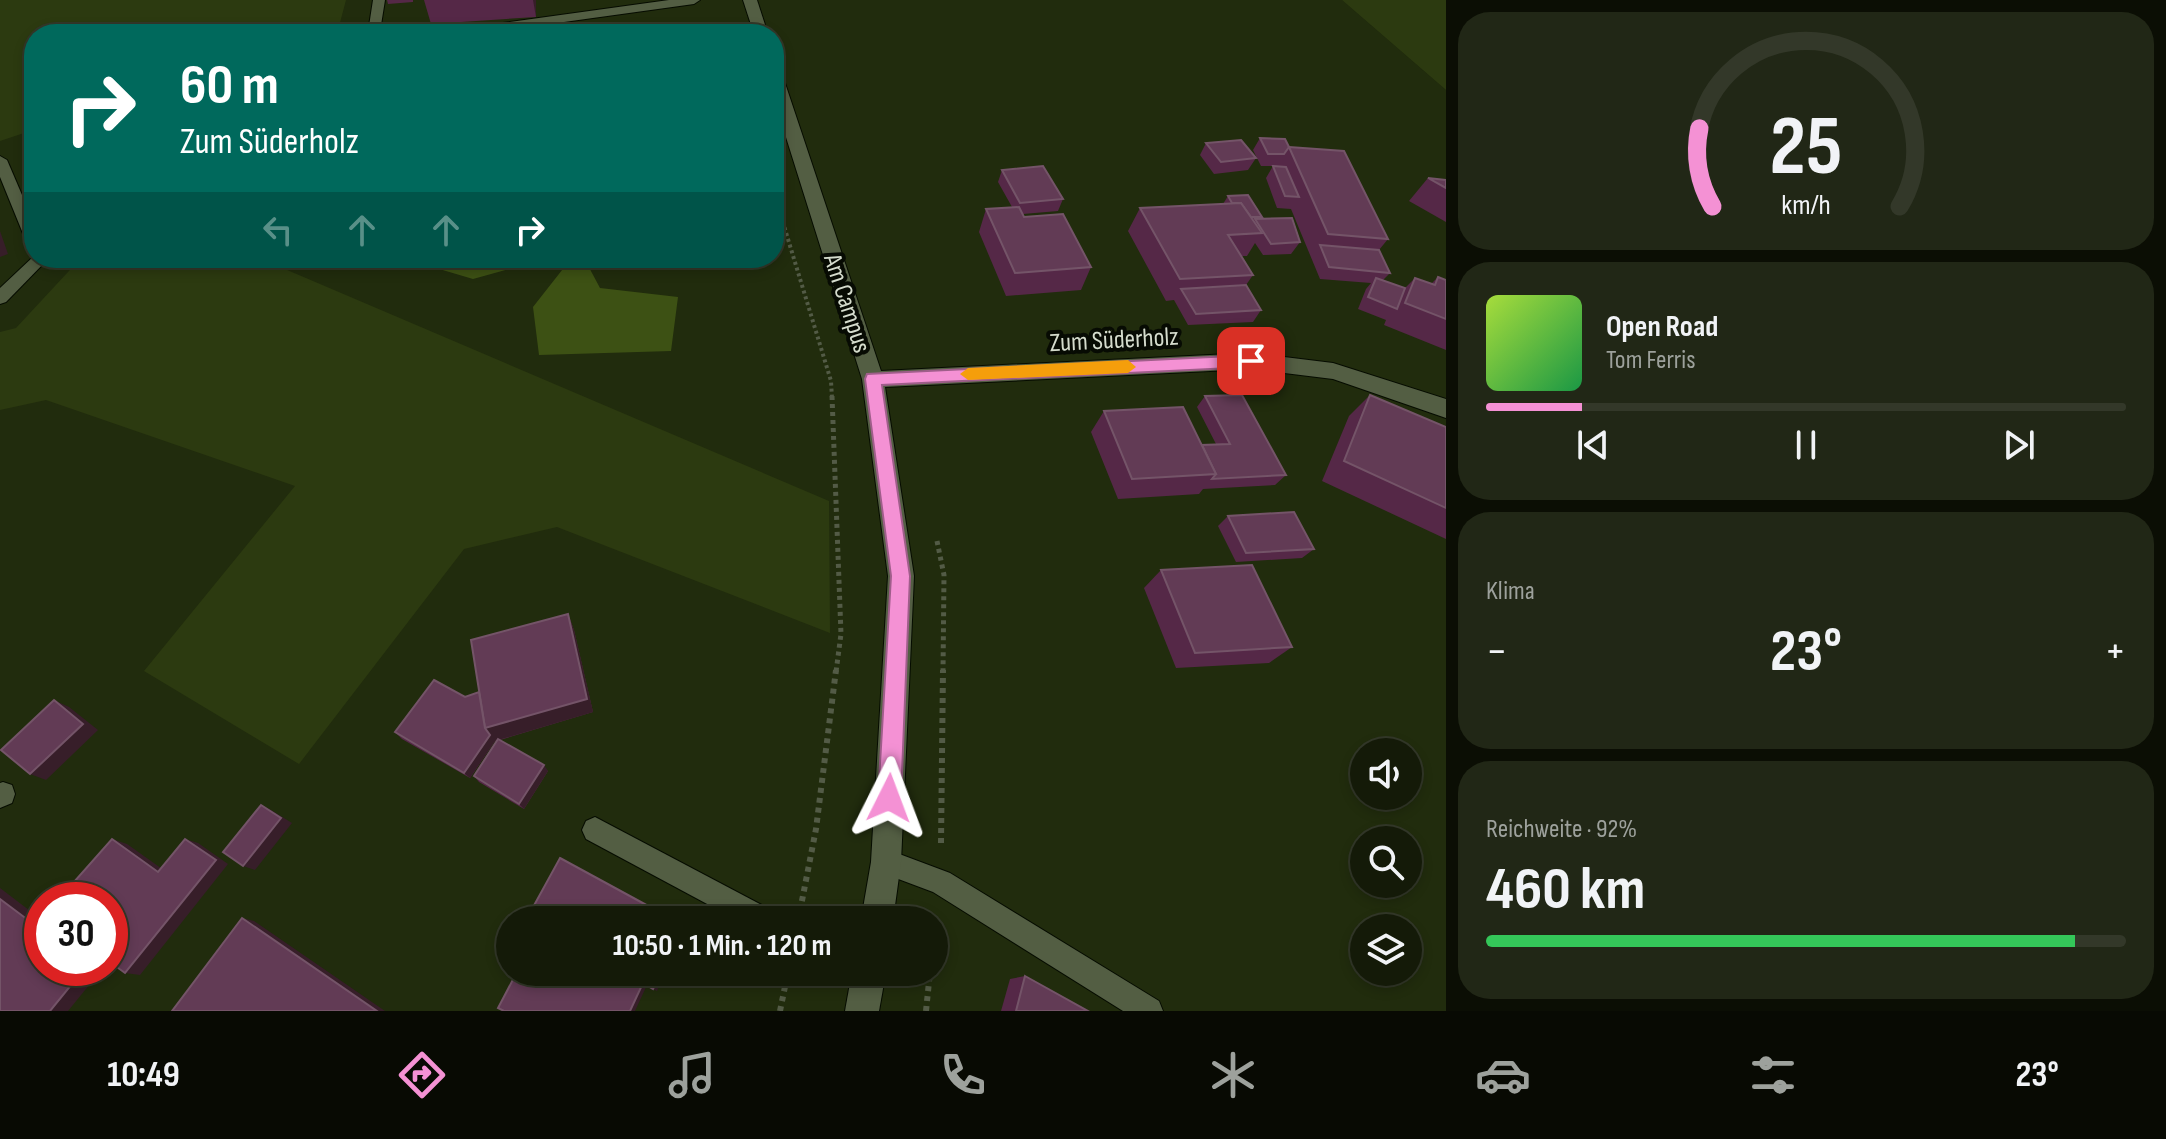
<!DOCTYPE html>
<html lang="de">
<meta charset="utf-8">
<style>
body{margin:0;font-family:"Sofia Sans Condensed",sans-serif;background:#212716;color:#f1f3f6;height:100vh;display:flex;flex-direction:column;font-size:30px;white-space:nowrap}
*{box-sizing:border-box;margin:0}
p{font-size:26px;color:#9da19c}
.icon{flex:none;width:44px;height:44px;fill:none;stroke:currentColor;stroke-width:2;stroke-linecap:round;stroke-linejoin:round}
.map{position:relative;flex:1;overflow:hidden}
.sheet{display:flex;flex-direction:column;gap:12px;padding:12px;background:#0b0e04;width:720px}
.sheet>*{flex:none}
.guide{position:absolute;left:24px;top:24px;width:760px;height:244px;border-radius:32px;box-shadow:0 4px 12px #0003,0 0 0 2px #333829;background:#00695c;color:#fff;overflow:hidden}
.tools{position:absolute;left:1350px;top:738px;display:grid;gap:16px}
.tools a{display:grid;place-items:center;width:72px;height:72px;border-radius:50%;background:#141a08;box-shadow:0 4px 12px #0003,0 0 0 2px #333829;font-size:40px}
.speed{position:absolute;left:24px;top:882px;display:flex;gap:16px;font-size:40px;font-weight:700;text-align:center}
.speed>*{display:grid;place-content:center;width:104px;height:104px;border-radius:50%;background:#141a08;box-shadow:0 4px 12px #0003,0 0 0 2px #333829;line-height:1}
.speed .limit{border:12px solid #d22;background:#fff;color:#111}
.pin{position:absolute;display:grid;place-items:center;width:68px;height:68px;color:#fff;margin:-34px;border-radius:16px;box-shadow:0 4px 12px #0006}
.me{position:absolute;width:88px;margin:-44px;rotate:3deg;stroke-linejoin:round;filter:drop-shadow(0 0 6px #0008)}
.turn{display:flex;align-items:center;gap:28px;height:168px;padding:0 24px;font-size:36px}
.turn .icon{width:104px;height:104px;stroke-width:2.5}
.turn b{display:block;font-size:56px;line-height:68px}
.lanes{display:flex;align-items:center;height:76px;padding:0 24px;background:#0003;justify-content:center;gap:40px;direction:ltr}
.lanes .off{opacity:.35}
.big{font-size:60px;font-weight:700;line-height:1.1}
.sheet .tile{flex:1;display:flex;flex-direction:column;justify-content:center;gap:12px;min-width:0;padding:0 28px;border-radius:32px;background:#212716}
.sheet .dial{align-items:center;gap:0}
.dial svg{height:208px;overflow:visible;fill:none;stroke:#333829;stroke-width:7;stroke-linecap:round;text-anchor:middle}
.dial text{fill:#f1f3f6;stroke:none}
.song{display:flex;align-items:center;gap:24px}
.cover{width:96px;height:96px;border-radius:12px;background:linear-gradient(135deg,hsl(80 70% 55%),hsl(140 70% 35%))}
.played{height:8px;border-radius:4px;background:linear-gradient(90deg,#f491d4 15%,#333829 15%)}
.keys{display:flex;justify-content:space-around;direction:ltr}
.heat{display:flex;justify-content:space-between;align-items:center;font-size:44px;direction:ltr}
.charge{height:12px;border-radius:6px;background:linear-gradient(90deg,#34c759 92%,#333829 0)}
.trip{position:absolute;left:496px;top:906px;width:452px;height:80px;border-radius:40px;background:#141a08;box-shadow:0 4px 12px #0003,0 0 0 2px #333829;font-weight:700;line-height:80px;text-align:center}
.menu{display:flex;height:128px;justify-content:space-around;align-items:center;background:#080a03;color:#9da19c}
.menu .icon{width:56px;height:56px}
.menu .on{color:#f491d4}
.menu b{font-size:36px;color:#f1f3f6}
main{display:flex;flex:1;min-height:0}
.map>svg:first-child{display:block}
.built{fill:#212c0d;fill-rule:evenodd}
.green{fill:#2c3a10}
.water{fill:#3d5114}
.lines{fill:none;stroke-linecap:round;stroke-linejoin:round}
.lane-casing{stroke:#060c00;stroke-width:2}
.street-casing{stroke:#060c00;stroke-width:2}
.path-far2{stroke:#535b46;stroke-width:4;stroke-dasharray:3 3;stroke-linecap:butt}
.path-far1{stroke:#535b46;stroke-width:5;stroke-dasharray:4 4;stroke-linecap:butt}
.path{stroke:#535b46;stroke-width:6;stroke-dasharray:5 5;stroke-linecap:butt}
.lane{fill:#535e43;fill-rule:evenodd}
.street{fill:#535e43;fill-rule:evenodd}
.wall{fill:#552847}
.shaded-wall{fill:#371e29}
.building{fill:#623b55;stroke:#745468;stroke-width:2}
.route{fill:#f491d4;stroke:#9f5e8a;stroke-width:2}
.slow{fill:#f59e0b}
.labels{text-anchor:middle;stroke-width:8;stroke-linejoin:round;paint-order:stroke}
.street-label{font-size:26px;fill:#d5dccd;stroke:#070b03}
</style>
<main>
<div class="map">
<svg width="1446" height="1011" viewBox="0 0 1446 1011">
<rect width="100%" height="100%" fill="#1a230b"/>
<path class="built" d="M0,0h1342l104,90v921h-1446zM34,34h740v224h-740zM1364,752h44v44h-44zM1364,840h44v44h-44zM42,900h68v68h-68zM510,920h424v52h-424zM1364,928h44v44h-44z"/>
<g class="green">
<path d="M0,0h346l-9,34h-303v114l-7,-16 -27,9z"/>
<path d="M1342,0h104v90z"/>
<path d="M81,258h178l570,243 1,132 -273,-106 -93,22 -165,215 -155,-93 151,-185 -249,-86 -46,10v-78l16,-4z"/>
</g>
<path class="water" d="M402,258h182l16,30 78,9 -7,54 -132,4 -6,-48 33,-42 -24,-5 -69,19z"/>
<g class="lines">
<defs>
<g id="lane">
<path d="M373,0h12l-4,25 13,9h-15l-10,-8z"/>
<path d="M669,0h31l-6,4 -216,30h-32l6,-4z"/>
<path d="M0,156l7,4 27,63v23l-8,-5 -26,-64z"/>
<path d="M34,256l15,2 -43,44 -6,2v-16z"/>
<path d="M3,782l9,3 3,9 -3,9 -12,5v-25z"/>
<path d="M595,817l178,94 4,9h-40l-151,-81 -4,-9 4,-9z"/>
<path d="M886,849l64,24 209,128 4,10h-40l-190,-119 -56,-21 -4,-9 4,-9z"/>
</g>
<g id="street">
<path d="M743,0h14l11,34h-14z"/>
<path d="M774,69l8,5 99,297 370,-18 82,10 113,36v19l-113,-39 -82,-10 -366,18 29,189 -13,286 -8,58h-32l10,-58 17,-286 -26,-197 -88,-280z"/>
<path d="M852,972h34l-7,39h-34z"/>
</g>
</defs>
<use href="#lane" class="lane-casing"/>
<use href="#street" class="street-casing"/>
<path class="path-far2" d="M774,193l57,188 1,17"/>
<g class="path-far1">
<path d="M832,396l9,238 -5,38"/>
<path d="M937,541l7,34 -1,97"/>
</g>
<g class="path">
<path d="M941,843l2,-173"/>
<path d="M800,911l16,-82 20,-159"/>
<path d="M934,940l2,-19"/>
<path d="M780,1011l8,-39"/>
<path d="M926,1011l4,-39"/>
</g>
<use href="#lane" class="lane"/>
<use href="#street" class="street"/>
</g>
<g class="wall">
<path d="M387,0h26v2l-25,2z"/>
<path d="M424,0h112v17l-105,7z"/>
<path d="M1260,138l29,9 99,92 -9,11 11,23 -7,7 22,8 10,-10 16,6 7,-7 8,3v70l-62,-25 2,-5 -28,-11 8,-20 5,-6 -51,-4 -29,-70 -14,-1 -11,-30 7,-12h-12l-8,-16z"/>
<path d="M1206,143l50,15 -8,12 -34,4 -14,-19z"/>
<path d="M1002,170l61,29 -5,12 -35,3 1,3 67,50 -10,23 -75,6 -27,-64 7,-23 26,-2 -14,-25z"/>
<path d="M1428,178l18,2v42l-37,-21z"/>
<path d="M1228,196l34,21 -1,2 39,23 -9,12 -28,1 -8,-12 -8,13h-5l11,19 -7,10 15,25 -8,12 -65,3 -14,-25 -8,1 -38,-70 12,-23 83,-4z"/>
<path d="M1370,395l76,32v112l-124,-58 27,-65z"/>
<path d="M1205,396l81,79 -11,10 -72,4 -4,5 -81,5 -27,-67 13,-21 98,34 14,-1 -19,-37z"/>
<path d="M1228,516l86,33 -12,9 -66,4 -18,-36z"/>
<path d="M1161,570l131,77 -23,16 -93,5 -32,-80z"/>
<path d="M568,614l6,16 19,82 -93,28 48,31 -24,38 -45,-27 -5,-6 23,-35h-2l-25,37 -68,-39 -7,-7 70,-35 14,-5z"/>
<path d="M1025,976l63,35h-87l9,-32z"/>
</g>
<g class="shaded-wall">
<path d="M533,0h3v17z"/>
<path d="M0,231l8,23 -8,3z"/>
<path d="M568,614l6,16 19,82 -98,29 -25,37 -6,-5 21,-45z"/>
<path d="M54,700l15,7 29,23 -52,50 -16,-6z"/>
<path d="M544,765l4,6 -24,38 -5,-5z"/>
<path d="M261,805l10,5 21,13 -37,47 -12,-4z"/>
<path d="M112,839l15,5 45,32 -14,-4z"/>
<path d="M185,839l13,4 30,21 -88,111 -15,-2z"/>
<path d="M0,888l42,32 -6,6 -36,-27z"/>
<path d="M242,918l12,3 131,90h-8z"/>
<path d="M85,968h18l-35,43h-18z"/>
<path d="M661,972h4l-8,19 -4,-2z"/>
<path d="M643,983l4,2 -12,26h-5z"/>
</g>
<g class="building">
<path d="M1260,138l25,1 4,8 -5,7h-16z"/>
<path d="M1241,140l15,18 -35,4 -15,-19z"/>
<path d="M1289,147l55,4 44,88 -60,-5z"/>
<path d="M1043,166l20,33 -43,4 -18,-33z"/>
<path d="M1273,166l13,1 13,30 -14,-1z"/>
<path d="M1428,178l18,2v8z"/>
<path d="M1248,195l14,22h-11l-10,-14h-9l-4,-7z"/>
<path d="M1241,203l21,30 -34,2 25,40 -73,4 -40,-71z"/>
<path d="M1019,207l5,10 39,-3 28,53 -76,6 -29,-64z"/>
<path d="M1292,218l8,24 -29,2 -16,-25z"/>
<path d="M1320,245l59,5 11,23 -61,-6z"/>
<path d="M1438,277l8,3v39l-41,-16 10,-25 20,7z"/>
<path d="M1376,278l29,10 -8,21 -29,-12z"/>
<path d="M1246,285l15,25 -65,4 -15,-25z"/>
<path d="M1242,395l44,80 -74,4 4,-5 -14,-29 28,-1 -25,-48z"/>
<path d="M1370,395l76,32v81l-102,-47z"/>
<path d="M1183,407l33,67 -84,5 -28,-68z"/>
<path d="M1294,512l20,37 -68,4 -18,-37z"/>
<path d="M1252,565l40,82 -97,6 -34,-83z"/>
<path d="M568,614l19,85 -102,29 -14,-88z"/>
<path d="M434,680l31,17 14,-5 6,36 5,7 -26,38 -69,-41z"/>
<path d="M54,700l29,24 -53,50 -29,-24z"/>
<path d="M498,739l46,26 -25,39 -45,-28z"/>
<path d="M261,805l20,13 -38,48 -20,-14z"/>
<path d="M112,839l46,33 27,-33 31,21 -91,113 -15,-11v-62h-52z"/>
<path d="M560,858l114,62h-148z"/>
<path d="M0,899l36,27 6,-7v49h43l-35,43h-50z"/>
<path d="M242,918l135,93h-205z"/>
<path d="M517,972h144l-8,17 -10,-6 -13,28h-126l-6,-3z"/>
<path d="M1025,976l63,35h-72z"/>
</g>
<path class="route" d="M1251,355l8,6 -8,6 -369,18 28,191 -9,222 -4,8 -8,3 -8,-3 -3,-8 13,-222 -26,-197 2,-5z"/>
<path class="slow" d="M1128,360l8,7 -8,6 -160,7 -8,-6 8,-6z"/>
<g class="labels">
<g class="street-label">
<text transform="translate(848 303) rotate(72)" y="9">Am Campus</text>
<text transform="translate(1114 339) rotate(-3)" y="9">Zum Süderholz</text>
</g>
</g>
</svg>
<div class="tools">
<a><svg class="icon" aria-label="sound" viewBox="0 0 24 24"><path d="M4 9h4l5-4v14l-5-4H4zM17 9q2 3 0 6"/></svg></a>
<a><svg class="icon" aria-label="search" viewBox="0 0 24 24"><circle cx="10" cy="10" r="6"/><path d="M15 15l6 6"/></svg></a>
<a><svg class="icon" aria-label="layers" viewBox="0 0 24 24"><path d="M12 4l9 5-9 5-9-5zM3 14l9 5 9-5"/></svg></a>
</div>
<div class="speed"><div class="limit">30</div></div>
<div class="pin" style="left:1251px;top:361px;background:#d93025"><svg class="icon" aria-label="arrive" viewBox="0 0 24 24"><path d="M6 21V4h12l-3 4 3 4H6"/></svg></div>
<svg class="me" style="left:889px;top:798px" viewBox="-20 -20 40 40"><path d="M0-17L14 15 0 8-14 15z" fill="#f491d4" stroke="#fff" stroke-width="4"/></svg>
<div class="trip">10:50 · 1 Min. · 120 m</div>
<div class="guide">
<div class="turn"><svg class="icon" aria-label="right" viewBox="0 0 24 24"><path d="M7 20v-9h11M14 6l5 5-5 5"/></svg><div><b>60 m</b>Zum Süderholz</div></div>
<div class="lanes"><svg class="icon off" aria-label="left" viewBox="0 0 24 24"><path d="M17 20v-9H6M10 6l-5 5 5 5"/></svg><svg class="icon off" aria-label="ahead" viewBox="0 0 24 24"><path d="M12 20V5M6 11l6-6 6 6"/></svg><svg class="icon off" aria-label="ahead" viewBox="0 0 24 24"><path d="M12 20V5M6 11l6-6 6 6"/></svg><svg class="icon" aria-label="right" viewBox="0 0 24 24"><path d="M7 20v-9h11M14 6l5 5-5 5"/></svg></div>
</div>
</div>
<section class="sheet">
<div class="tile dial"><svg viewBox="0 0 100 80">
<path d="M14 69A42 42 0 1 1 86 69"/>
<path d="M14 69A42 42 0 0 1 9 39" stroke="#f491d4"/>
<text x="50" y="56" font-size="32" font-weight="700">25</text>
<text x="50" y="72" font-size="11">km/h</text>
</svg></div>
<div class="tile">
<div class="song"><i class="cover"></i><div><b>Open Road</b><p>Tom Ferris</p></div></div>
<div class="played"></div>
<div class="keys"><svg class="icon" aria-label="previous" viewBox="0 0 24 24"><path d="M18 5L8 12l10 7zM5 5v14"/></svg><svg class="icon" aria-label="pause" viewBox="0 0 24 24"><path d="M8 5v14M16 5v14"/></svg><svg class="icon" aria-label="next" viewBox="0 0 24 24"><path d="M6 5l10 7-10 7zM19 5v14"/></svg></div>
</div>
<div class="tile"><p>Klima</p>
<div class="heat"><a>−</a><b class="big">23°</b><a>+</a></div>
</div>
<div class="tile"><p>Reichweite · 92%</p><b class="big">460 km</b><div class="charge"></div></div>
</section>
</main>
<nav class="menu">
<b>10:49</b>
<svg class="icon on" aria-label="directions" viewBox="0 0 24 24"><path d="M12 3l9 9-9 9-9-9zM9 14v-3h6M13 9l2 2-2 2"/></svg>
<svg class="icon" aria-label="music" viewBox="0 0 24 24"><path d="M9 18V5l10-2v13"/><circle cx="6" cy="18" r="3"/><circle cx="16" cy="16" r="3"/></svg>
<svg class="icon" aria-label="phone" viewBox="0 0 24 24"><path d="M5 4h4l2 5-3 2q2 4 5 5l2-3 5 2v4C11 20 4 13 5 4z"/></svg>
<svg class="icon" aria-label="climate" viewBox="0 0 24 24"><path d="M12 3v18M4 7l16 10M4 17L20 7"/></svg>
<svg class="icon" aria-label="car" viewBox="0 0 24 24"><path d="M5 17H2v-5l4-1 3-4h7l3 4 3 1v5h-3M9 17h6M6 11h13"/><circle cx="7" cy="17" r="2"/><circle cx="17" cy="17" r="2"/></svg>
<svg class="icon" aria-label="filters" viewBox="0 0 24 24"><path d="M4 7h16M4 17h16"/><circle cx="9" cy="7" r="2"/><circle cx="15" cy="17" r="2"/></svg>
<b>23°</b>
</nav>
